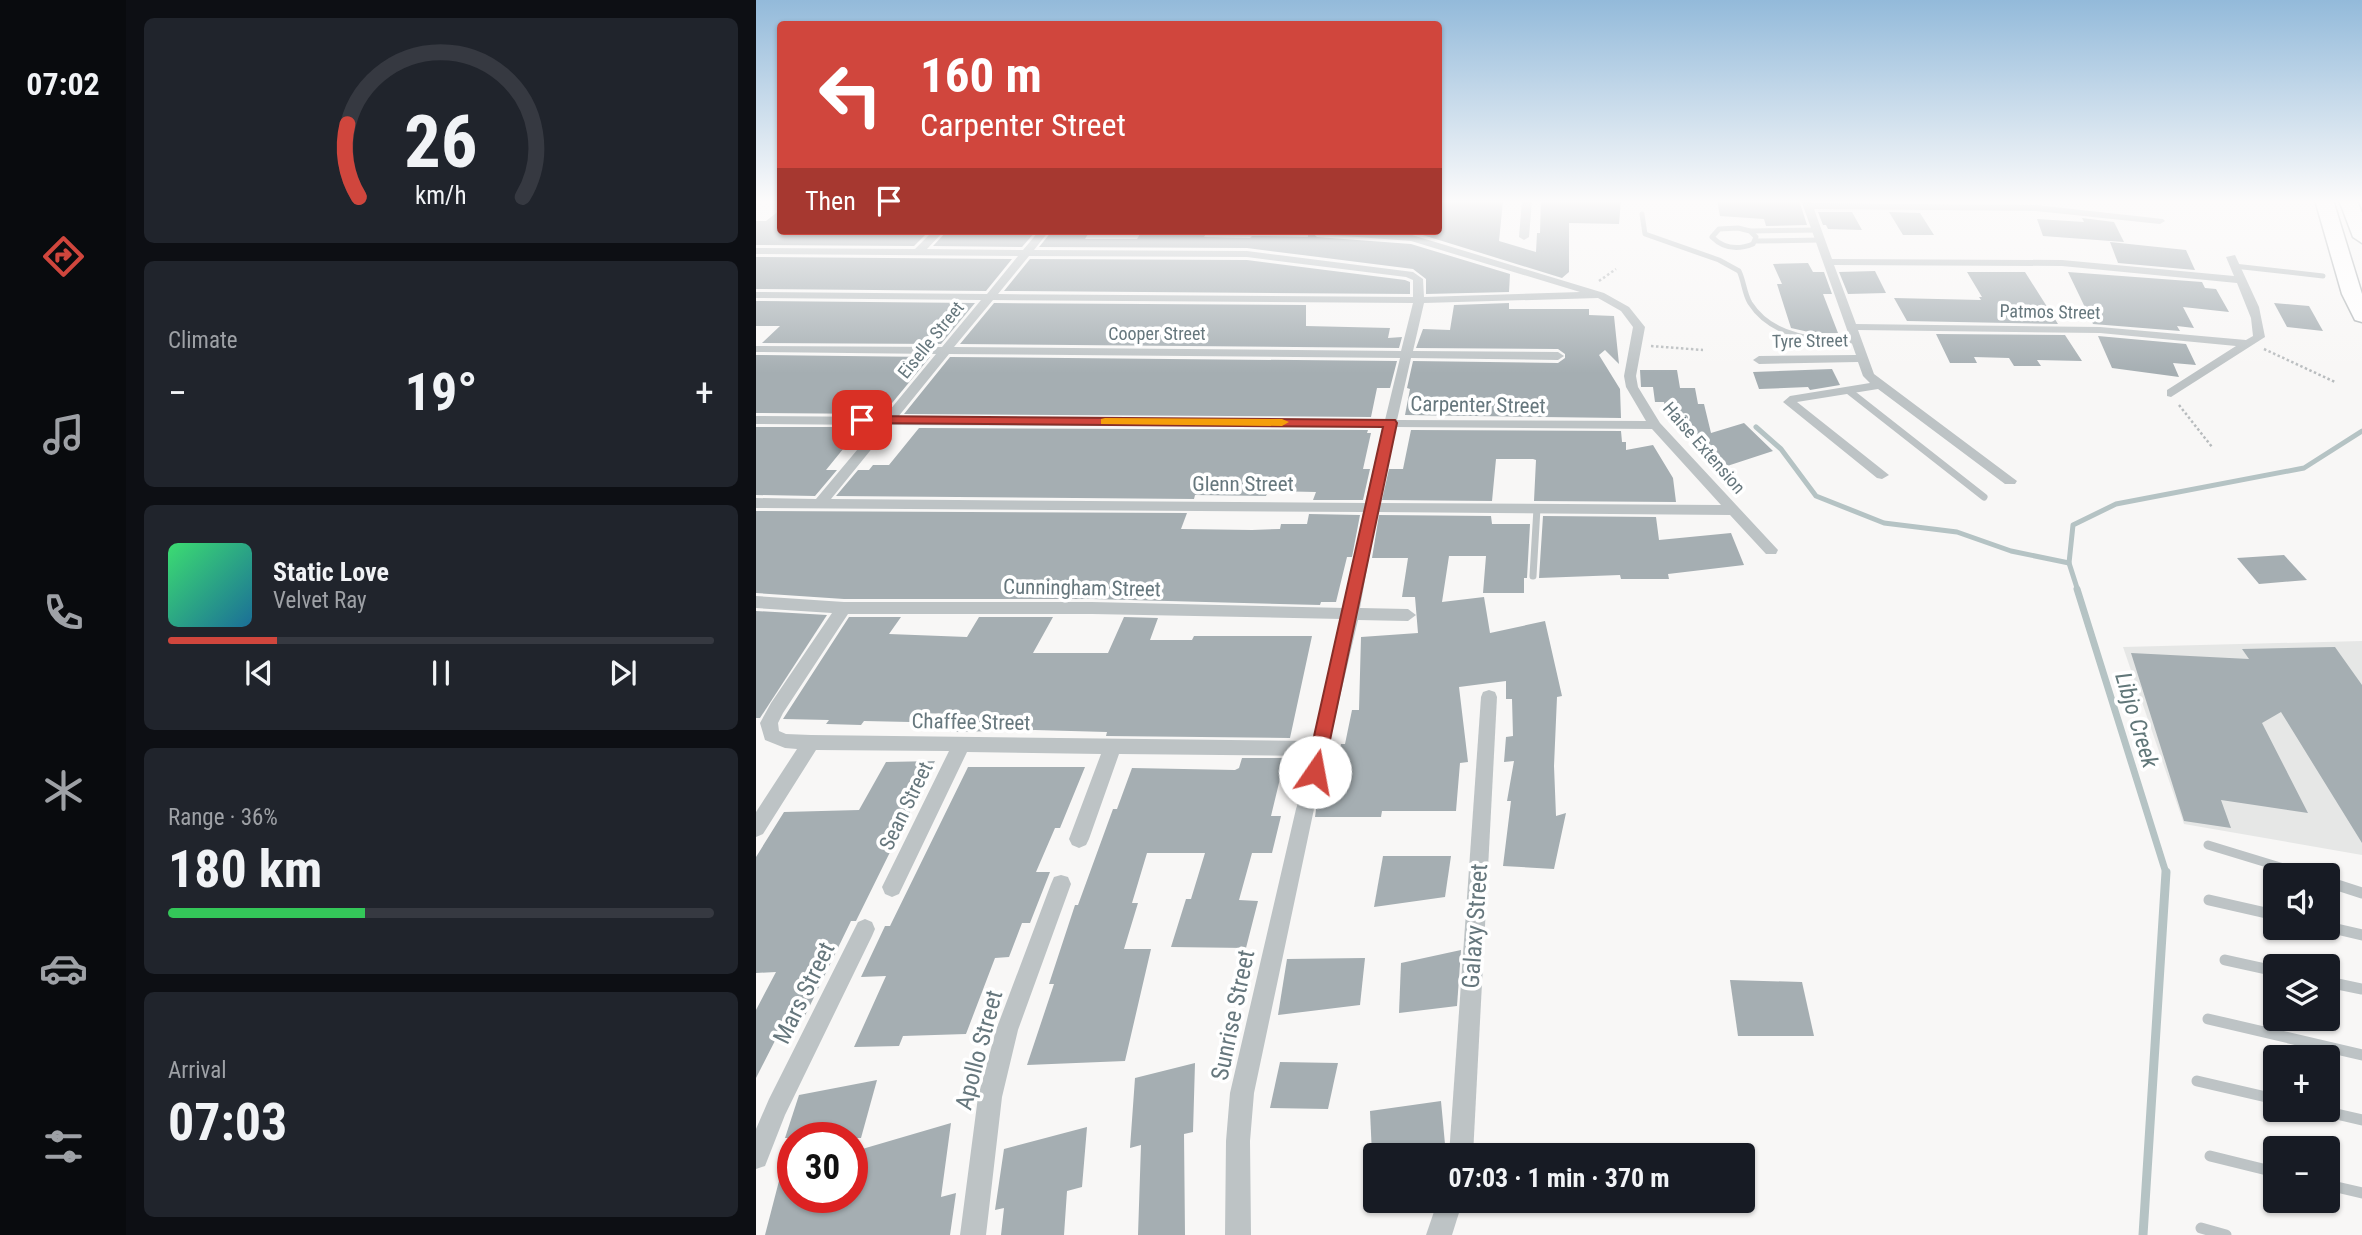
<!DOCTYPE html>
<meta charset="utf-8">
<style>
body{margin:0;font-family:"Roboto Condensed",sans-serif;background:#20242c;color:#f1f3f6;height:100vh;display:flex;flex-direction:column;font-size:26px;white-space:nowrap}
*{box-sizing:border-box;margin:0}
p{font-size:23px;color:#9ea1a6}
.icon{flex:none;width:38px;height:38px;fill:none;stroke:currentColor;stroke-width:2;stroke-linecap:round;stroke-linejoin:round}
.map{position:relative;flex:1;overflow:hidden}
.details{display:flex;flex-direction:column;gap:18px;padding:18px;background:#0d0f14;width:630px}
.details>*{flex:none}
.banner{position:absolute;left:21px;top:21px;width:665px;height:214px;border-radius:7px;box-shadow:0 2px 5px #0004;background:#d0463d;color:#fff;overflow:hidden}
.buttons{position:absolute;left:1507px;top:863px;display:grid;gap:14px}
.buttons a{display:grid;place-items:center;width:77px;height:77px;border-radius:7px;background:#171b24;box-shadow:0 2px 5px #0004;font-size:35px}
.speed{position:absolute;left:21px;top:1122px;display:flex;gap:14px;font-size:35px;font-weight:700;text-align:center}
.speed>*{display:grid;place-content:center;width:91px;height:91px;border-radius:50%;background:#171b24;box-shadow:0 2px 5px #0004;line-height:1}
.speed .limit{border:10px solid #d22;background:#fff;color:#111}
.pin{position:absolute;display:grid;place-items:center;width:60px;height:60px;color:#fff;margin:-30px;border-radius:14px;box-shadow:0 4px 10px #0006}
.me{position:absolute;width:77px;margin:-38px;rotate:12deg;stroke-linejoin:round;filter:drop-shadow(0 0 5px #0008)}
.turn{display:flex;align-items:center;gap:24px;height:147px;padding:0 28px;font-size:32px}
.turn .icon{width:91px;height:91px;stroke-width:2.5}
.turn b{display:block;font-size:49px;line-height:60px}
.then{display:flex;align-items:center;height:66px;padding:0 28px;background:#0003;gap:14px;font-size:26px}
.big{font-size:52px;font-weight:700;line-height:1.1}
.details .card{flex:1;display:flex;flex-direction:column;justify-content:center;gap:10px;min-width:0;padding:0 24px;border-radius:10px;background:#20242c}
.details .dial{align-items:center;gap:0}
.dial svg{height:182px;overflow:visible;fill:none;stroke:#363941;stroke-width:7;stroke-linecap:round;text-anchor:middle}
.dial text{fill:#f1f3f6;stroke:none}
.song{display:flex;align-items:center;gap:21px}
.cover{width:84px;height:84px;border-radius:10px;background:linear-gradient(135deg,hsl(140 70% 55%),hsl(200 70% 35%))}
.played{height:7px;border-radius:4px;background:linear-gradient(90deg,#d0463d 20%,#363941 20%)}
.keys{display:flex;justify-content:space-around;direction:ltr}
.heat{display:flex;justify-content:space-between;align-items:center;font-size:38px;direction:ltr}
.charge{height:10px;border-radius:5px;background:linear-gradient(90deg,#34c759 36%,#363941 0)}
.trip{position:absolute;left:607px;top:1143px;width:392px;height:70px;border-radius:7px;background:#171b24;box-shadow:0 2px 5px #0004;font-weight:700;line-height:70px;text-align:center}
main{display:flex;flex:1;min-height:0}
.menu{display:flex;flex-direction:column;width:126px;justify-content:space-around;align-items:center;background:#090b0e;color:#9ea1a6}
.menu .icon{width:49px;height:49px}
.menu .on{color:#d0463d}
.menu b{font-size:32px;color:#f1f3f6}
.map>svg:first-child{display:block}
.built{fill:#e6e7e6}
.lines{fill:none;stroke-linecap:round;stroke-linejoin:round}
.stream-far2{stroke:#b5c3c4;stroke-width:5}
.stream-far1{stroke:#b5c3c4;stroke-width:7}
.stream{stroke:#b5c3c4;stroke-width:9}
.building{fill:#a5aeb2}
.motorway-casing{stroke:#b1b6b8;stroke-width:3}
.path{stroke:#b8bcbe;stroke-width:2.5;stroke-dasharray:2.5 2.5;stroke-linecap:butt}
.service-far3{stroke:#bdc3c5;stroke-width:5}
.service-far2{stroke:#bdc3c5;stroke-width:7}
.service-far1{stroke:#bdc3c5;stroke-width:9}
.service{stroke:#bdc3c5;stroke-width:11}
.minor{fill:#bdc3c5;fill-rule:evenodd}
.motorway{fill:#fff;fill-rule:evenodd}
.route{fill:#d0463d;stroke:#872e28;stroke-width:2}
.slow{fill:#f59e0b}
.labels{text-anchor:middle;stroke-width:7;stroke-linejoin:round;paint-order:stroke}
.far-street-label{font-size:18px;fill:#66777d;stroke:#fff}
.street-label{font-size:21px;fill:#66777d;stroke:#fff}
.water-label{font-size:23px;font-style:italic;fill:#607678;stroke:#fff}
.near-street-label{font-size:24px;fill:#66777d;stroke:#fff}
</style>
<main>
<nav class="menu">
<b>07:02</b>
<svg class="icon on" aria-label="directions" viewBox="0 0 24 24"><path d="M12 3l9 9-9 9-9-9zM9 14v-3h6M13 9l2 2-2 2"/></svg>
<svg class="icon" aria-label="music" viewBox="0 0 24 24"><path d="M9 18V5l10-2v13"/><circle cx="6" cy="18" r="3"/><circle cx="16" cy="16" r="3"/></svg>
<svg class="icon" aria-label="phone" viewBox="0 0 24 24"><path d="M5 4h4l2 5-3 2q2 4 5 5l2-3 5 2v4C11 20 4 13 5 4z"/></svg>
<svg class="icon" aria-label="climate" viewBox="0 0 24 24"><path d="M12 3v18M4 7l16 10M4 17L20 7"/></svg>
<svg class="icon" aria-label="car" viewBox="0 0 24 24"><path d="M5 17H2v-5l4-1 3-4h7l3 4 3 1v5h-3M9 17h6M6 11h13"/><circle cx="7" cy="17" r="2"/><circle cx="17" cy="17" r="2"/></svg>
<svg class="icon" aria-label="filters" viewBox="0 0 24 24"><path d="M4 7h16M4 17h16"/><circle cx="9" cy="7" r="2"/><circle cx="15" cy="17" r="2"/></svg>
</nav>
<section class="details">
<div class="card dial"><svg viewBox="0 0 100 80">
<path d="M14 69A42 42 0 1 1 86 69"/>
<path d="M14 69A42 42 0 0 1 9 37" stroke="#d0463d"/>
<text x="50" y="56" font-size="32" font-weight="700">26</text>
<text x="50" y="72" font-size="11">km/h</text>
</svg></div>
<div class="card"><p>Climate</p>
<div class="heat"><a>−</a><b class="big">19°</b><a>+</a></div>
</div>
<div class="card">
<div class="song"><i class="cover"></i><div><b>Static Love</b><p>Velvet Ray</p></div></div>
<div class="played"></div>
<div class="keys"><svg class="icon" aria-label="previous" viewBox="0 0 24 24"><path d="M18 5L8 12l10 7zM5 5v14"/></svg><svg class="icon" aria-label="pause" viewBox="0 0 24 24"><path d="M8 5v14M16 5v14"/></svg><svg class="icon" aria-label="next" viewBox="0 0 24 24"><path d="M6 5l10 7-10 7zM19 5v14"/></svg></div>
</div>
<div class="card"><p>Range · 36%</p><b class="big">180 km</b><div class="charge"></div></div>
<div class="card"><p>Arrival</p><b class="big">07:03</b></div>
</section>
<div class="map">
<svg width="1606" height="1235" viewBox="0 0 1606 1235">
<rect width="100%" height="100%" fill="#f8f7f6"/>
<path class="built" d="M1606,641v214l-178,-31 -61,-177z"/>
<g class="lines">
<g class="stream-far2">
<path d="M1000,427l25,22 35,47 68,27 73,9 54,19 58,12"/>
<path d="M1322,591l-9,-28 4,-38 43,-21 188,-36 58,-37"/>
</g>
<path class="stream-far1" d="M1321,589l89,284"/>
<path class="stream" d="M1387,1235l23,-363"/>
</g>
<g class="building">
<path d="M785,200h80l-2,24 -50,-1v49l-7,6 -149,-46 -35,-1h60v-30h65l-4,40 37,11 1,-19h3z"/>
<path d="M961,200h82l8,25 -41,1 -2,-7 -44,-3z"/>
<path d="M24,210v21h149l-15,15 -158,-1v-24h10z"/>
<path d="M1062,212h34l10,18 -34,-1 -2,-4h-3z"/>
<path d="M1133,212l31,1 14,22h-31z"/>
<path d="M1326,218l32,4 10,20 -81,-6 -6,-17 47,3z"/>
<path d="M191,231h89l-14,16 -89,-1z"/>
<path d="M296,231h38l-5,8h52l5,-8 65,1 -3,5 46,1 2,-2 56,1v-6h2l7,6 94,7 99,30 -1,18 -83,2v-15l-13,-10 -166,-21 -208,-1z"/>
<path d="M1354,242l76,8 9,20 -77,-7z"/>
<path d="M0,257l256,2 -26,32 -230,-2z"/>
<path d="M274,259l217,1 158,20 5,2v12l-406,-3z"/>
<path d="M1052,263l5,9h11l8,22h-9l15,39h-25l-22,-5 -14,-44h5l-9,-20z"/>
<path d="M1119,271l11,22 -38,1 -9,-22z"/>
<path d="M1211,272h58l33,52 -151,-3 -13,-23 87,2 -2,-3h3z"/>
<path d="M1312,272l134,10 3,6 11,1 13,23 -46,-5 11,21 -17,-2 3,5 -87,-7z"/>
<path d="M0,301l219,2 -34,41 -179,-1 18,-17h-24z"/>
<path d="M238,303l312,2v21l84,2 -2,10 14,-1 -3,11 -439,-4z"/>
<path d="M753,303v6h80v6l25,1 5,48 -14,-14 -6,5 21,34 1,29 -216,-3 5,-26 -3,-1 6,-27 145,2 7,-5v-4l-7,-5 -142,-1 7,-19 27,1 4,-25z"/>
<path d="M1518,303l35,3 14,25 -36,-4z"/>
<path d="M1180,334l129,1 17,26 -45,-1 4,6h-27l-5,-8 -35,-1 3,6h-27z"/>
<path d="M1342,336l88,8 10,21 -23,-2 6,14 -67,-9z"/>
<path d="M0,355l174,2 -47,57 -127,-1z"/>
<path d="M194,357l447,4 -7,27h-13l-6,29 -467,-3z"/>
<path d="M1076,369l8,16 -30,5 -2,-3 -49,2 -6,-17z"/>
<path d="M884,370h37l3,18h15l3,16h6l7,29 33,-10 29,28 -55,18 -52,-55 -2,-12h-9l-2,-15h-12z"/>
<path d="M0,427h105l-35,43h11l-22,26 -59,-1z"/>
<path d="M163,428l449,2 -1,3h4l-8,36h7l-7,31h-50l3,-8 -48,-1 -2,5 -71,-1 -1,4 -358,-3 22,-26h11l4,-5h16z"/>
<path d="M655,430l210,1 1,11h4v8l27,-5 20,33 3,24 -142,-1 2,-41 -3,-1h-37l-4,42 -110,-1 7,-31h14z"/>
<path d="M0,511l431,2 -6,16 71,1 28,-1 1,-5h26l2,-10 51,1 -8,42h-5l-11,45h-15l-1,3 -228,-6h-248l-88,-6z"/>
<path d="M623,515l112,1 1,8h38l-3,54h-3v15h-41l3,-37h-37l-7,46 42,-5 6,36 55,-12 17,75 -5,1 -3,69 2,50 10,-3 -12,56 -51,-3 8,-65h-4l7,-40 -10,1 2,-25 7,-1 -1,-37h-6v-18l-47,6 9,75 -8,1 -4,48h-74l-1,6h-66l5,-36h12l9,-37h4l7,-34h7l2,-73 57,-4 -3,-36h-13l6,-39h-36z"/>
<path d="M787,516l113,1 3,23 72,-7 13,32 -76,9 1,5h-48l-1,-4 -81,3z"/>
<path d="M1528,555l23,25 -48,4 -22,-26z"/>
<path d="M0,611l71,4 -67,103h-4z"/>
<path d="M93,617h52l-12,17 78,3 12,-20h74l-20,36h75l16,-36 34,1 -8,22h42l2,-4h118l-22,102 -184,-2 1,-4 -72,-2 -85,2 10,-18 -44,-1 -6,9 -46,-1 -3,4 -35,-1 3,-4 -46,-1z"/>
<path d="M1579,647l27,38v158l-81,-131 -19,11 46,90 -87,-13 10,28 -47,-7 -53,-168 118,6 -7,-10z"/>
<path d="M486,758h43l-14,58h10l-9,37h-20l-13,47 19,1 -12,47 -75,-1 15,-48h5l14,-46h-58l-15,50h6l-14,46h27l-26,112 -98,4 27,-81h-5l26,-79h3l35,-96h4l15,-41 103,2 4,-2z"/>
<path d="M179,761l-79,160h-5l-51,105 -18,1 -26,51v-68l20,-38 -20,1v-116l28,-45 75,-2 27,-48z"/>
<path d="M212,767h117l-25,61h-5l-19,44h14l-20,51h-8l-13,34 -14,1 -29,76 -63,2 -4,10 -45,1 32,-71 -25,1 24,-51h5z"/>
<path d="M627,856h68l-6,41 -71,10z"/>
<path d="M705,950l-4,56 -58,7 2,-50z"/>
<path d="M609,958l-5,47 -82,10 9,-56z"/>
<path d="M974,980l72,2 12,54h-76z"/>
<path d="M524,1062l58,1 -10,46 -58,-1z"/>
<path d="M439,1063l-2,69 -9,2 1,101h-47l3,-90 -11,3 5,-70z"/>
<path d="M121,1080l-16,58h-76l14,-43z"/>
<path d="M685,1101l5,54h-74l-2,-44z"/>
<path d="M195,1123l-10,74 15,-4 -6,42h-185l22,-85 6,1v46h59v-45z"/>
<path d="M331,1127l-5,60 -15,4 -3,44h-63l3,-27 -9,2 9,-61z"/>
</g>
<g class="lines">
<defs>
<g id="motorway">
<path d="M1559,200h18l29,94v28l-7,-2 -13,-26z"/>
<path d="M1583,200h18l5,13v30l-9,-6z"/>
</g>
</defs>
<use href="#motorway" class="motorway-casing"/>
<g class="path">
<path d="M843,281l17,-12"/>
<path d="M895,346l52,4"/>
<path d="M1508,349l71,33"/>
<path d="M1423,405l33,42"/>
</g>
<g class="service-far3">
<path d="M886,214l3,20 74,26 20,11c5,10 5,22 11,32 23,36 68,37 106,38"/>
<path d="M982,228l12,3 6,6 -3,7c-15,6 -29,5 -41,-7l7,-8z"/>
<path d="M995,231l67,-1"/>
<path d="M1000,241l65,-1"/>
<path d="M1478,266l89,10"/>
</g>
<g class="service-far2">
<path d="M1093,391l135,106"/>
<path d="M777,576l4,-68"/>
</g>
<path class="service-far1" d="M1452,845l92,28"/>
<g class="service">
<path d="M1538,872l11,3"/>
<path d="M1572,882l34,11"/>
<path d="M1453,900l66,15"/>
<path d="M1572,927l34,8"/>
<path d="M1469,960l50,11"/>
<path d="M1572,982l34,7"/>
<path d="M1452,1019l154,36"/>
<path d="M1441,1081l78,18"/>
<path d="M1563,1110l43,10"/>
<path d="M1454,1156l65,16"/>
<path d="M1572,1185l34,8"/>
<path d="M1445,1228l25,7"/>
</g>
<g class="minor">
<path d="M766,200h10l-3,37 -5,3 -5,-3z"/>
<path d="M1045,200h10l1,3 224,2 127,14 2,2 -5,3 -124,-13 -222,-2 18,50 230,1 172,16 -8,-19 9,-2 24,52 6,30 -94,60 -4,-1v-6l69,-44 -136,-13 -242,-3 16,44 143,107 -2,3h-10l-127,-95 -81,13 92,73 -7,4 -5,-1 -94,-76 7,-6 80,-13 -7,-7 -5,-14 -99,2 -6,-4 6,-4 97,-1zM1078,265l228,1 175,17 14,35 2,18 -7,4 -146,-13 -244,-3z"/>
<path d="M177,231h11l-17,18 96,1 16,-19h10l-15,19 213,1 166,21 10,7 1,18 156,-5 -169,-51 -94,-7 -5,-3 100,4 192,58 25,14 16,20 -9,49 2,11 22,36 118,127 -2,4h-10l-36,-39 -353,-3 -17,96 48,1 8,6 -8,6 -50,-1 -37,158 -6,2 -6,-2 -3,-6 4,-16 -191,-2 -30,85 -3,6 -7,3 -7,-3 -3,-6 32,-85 -134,-2 -68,142 -7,3 -7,-3 -3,-7 67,-136 -133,-1 -53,84 -7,3v-25l41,-63 -12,-1 -20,-8 -5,-17 11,-20 61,-90 -76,-5v-12l88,6h248l253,6 18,-96 -607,-4v-10l60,1 62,-74 -122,-1v-8l128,1 52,-63 -180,-2v-6l186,1 39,-47 -225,-2v-6l231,2 31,-38 -262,-2v-6l159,1zM273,256l218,1 159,20 7,3v17l-415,-3zM842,298l23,13 12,16 -9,49 2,11 20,34 -249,-1 14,-62 147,2 6,-4 -6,-4 -145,-1 11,-48zM237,300l420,3 -12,48 -447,-4zM193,354l451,4 -15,62 -487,-3zM135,425l492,2 -18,76 -534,-4zM640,427l256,2 69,76 -342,-2zM92,614h244l250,5 -29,122 -502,-6 -25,-1 -7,-3 -1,-8 5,-10z"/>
<path d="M733,690l6,2 2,5 -24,458h-24l32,-458 2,-5z"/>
<path d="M549,801l7,2 2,6 -60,284 -4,48 1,94h-26l1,-94 4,-48 66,-284 2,-6z"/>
<path d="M305,875l7,2 3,7 -53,146 -16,67 -16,138h-26l18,-138 18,-67 55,-146 3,-7z"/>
<path d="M109,919l7,3 3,7 -3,7 -87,179 -20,51 -9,3v-40l13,-30 89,-177z"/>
<path d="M682,1200h25l-11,35h-26z"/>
</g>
<use href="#motorway" class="motorway"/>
</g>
<linearGradient id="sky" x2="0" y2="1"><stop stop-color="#93bada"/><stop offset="0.54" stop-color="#fcfbfb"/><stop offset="1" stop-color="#fcfbfb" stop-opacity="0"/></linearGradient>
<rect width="1606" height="373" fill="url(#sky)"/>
<path class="route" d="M106,416l533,4 2,3 -75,355 -7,2 -6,-2 -3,-6 77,-345 -526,-4 -2,-3z"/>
<path class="slow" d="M349,418l177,1 7,3 -7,4 -181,-2v-5z"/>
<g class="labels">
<g class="far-street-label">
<text transform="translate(1294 312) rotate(1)" y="6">Patmos Street</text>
<text x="401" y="340">Cooper Street</text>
<text transform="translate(175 340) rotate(-51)" y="6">Eiselle Street</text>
<text transform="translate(1054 341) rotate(-1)" y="6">Tyre Street</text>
<text transform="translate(948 448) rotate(49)" y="6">Haise Extension</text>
</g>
<g class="street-label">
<text transform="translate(722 405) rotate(1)" y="7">Carpenter Street</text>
<text x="487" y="491">Glenn Street</text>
<text transform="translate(326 588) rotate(1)" y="7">Cunningham Street</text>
<text transform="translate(215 722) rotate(1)" y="7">Chaffee Street</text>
<text transform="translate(150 806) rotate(-64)" y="7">Sean Street</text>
</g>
<g class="water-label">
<text transform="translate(1381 720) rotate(73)" y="8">Libjo Creek</text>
</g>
<g class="near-street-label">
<text transform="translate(719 926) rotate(-86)" y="8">Galaxy Street</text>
<text transform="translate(48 993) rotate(-64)" y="8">Mars Street</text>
<text transform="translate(477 1015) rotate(-78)" y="8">Sunrise Street</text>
<text transform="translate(223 1050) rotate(-75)" y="8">Apollo Street</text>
</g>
</g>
</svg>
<div class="buttons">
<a><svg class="icon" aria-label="sound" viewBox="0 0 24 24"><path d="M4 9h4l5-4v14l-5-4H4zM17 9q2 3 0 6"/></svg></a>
<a><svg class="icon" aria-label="layers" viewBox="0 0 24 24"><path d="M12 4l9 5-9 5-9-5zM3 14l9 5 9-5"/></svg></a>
<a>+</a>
<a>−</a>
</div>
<div class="speed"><div class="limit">30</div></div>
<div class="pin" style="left:106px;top:420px;background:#d93025"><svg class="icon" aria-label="arrive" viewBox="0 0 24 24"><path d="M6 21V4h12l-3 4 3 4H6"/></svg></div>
<svg class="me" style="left:559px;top:772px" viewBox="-20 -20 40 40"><circle r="19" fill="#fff"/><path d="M0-13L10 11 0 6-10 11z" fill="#d0463d"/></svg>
<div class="trip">07:03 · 1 min · 370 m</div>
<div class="banner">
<div class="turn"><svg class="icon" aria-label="left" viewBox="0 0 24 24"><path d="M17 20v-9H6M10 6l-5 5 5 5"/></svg><div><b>160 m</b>Carpenter Street</div></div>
<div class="then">Then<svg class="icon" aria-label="arrive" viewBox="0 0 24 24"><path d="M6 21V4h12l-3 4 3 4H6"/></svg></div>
</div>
</div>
</main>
